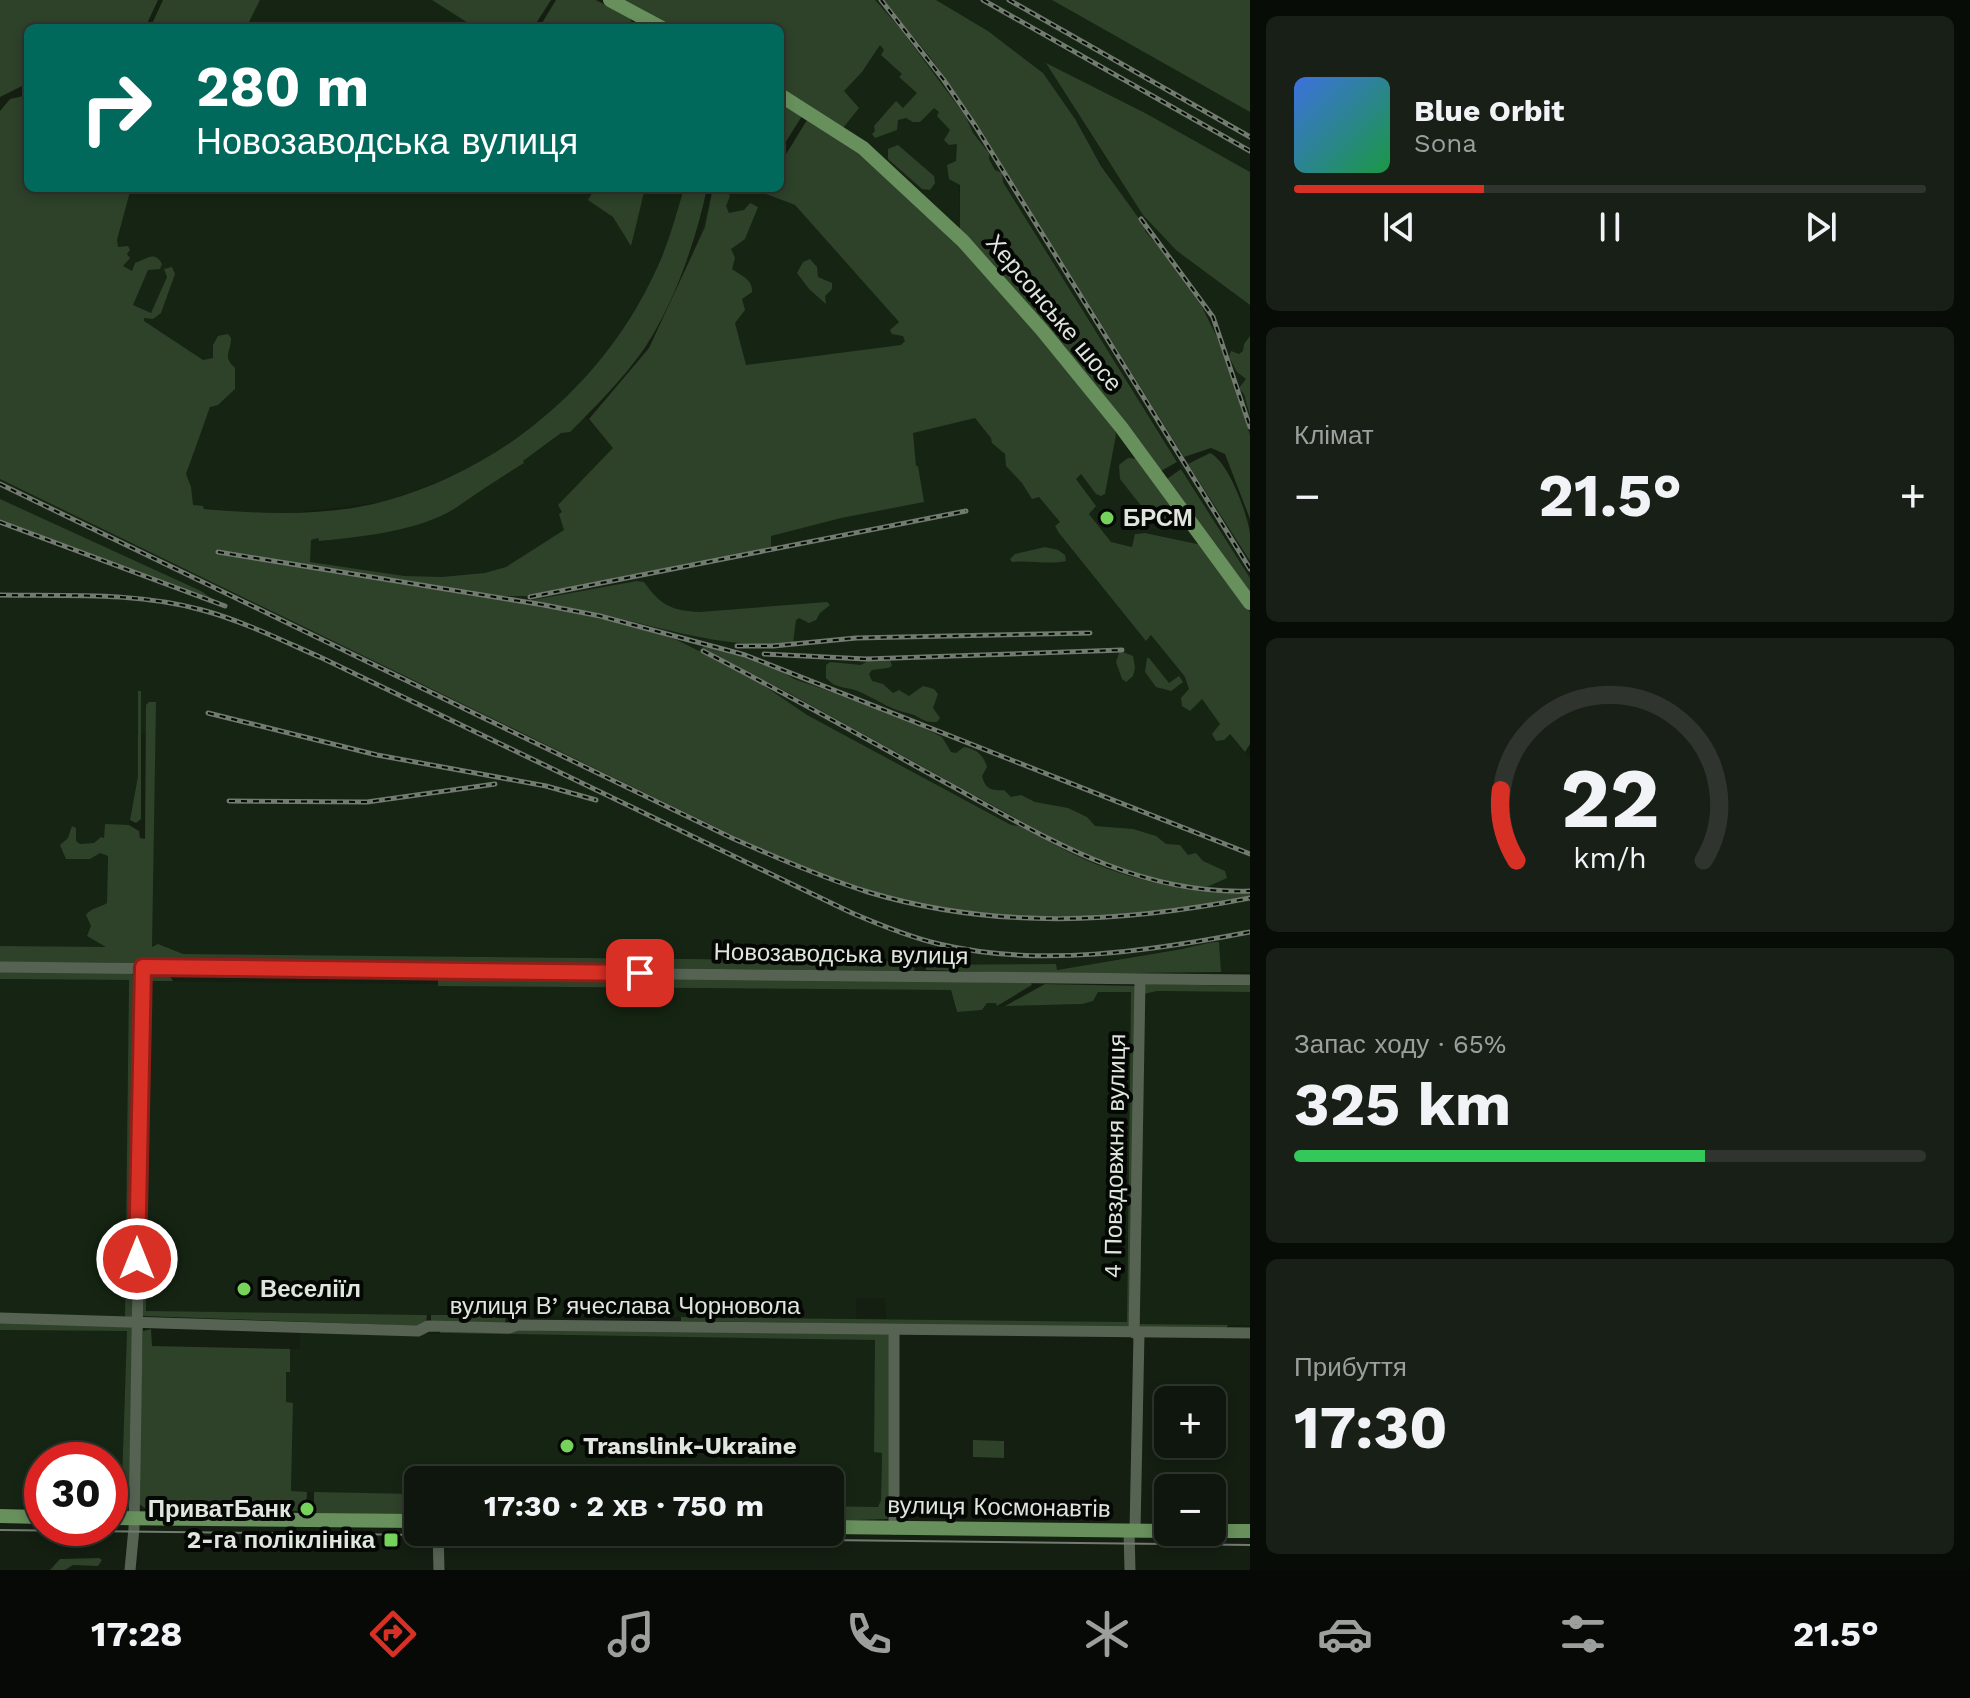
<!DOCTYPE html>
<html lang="uk">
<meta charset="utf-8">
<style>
body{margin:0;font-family:"Work Sans",sans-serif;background:#181f16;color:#f1f3f6;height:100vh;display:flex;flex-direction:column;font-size:30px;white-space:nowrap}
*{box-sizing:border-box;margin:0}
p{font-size:26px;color:#9b9f9d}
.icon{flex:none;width:44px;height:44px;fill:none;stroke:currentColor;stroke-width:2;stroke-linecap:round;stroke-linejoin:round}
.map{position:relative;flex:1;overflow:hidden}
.sheet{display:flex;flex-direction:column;gap:16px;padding:16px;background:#080c07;width:720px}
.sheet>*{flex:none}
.top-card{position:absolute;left:24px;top:24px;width:760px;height:168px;border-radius:12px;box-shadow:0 4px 12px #0003,0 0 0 2px #2f352e;background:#00695c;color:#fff;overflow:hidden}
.controls{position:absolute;left:1154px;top:1386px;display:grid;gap:16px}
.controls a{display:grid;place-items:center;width:72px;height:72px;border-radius:12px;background:#0f160d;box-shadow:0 4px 12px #0003,0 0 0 2px #2f352e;font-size:40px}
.speed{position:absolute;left:24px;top:1442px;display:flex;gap:16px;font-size:40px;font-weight:700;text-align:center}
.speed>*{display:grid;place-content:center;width:104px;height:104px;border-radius:50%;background:#0f160d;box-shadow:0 4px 12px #0003,0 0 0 2px #2f352e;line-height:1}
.speed .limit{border:12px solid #d22;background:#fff;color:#111}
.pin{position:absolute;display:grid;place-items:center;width:68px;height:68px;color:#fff;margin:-34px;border-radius:16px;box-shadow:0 4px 12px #0006}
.me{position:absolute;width:88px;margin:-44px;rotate:0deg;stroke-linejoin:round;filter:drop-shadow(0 0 6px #0008)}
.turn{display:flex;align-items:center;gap:28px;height:168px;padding:0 40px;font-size:36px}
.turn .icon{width:104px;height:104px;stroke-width:2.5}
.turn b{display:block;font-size:56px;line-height:68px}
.big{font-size:60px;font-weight:700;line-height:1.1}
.sheet .widget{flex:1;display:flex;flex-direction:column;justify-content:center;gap:12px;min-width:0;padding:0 28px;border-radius:12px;background:#181f16}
.sheet .dial{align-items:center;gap:0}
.dial svg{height:208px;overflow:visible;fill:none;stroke:#2f352e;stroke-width:7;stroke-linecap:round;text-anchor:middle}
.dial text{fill:#f1f3f6;stroke:none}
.song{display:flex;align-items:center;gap:24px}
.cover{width:96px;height:96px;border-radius:12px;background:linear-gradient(135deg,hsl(220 70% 55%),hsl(140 70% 35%))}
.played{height:8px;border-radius:4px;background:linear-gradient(90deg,#d93025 30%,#2f352e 30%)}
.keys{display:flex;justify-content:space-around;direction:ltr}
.heat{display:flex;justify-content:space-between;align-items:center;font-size:44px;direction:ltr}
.charge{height:12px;border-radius:6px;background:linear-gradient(90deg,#34c759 65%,#2f352e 0)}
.trip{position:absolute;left:404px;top:1466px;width:440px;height:80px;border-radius:12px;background:#0f160d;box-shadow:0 4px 12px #0003,0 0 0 2px #2f352e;font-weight:700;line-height:80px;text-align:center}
.tabs{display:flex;height:128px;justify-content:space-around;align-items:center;background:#060905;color:#9b9f9d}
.tabs .icon{width:56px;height:56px}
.tabs .active{color:#d93025}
.tabs b{font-size:36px;color:#f1f3f6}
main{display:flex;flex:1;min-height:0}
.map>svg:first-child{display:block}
.built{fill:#162513}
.green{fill:#2e4129}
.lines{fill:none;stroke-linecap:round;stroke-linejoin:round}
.minor{stroke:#566353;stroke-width:11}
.major{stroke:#67905c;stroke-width:14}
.tram{stroke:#727b6f;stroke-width:2}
.rail-casing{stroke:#727b6f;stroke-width:5}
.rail{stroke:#040703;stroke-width:2;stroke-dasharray:6;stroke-linecap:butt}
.route-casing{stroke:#8d1f18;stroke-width:20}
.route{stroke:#d93025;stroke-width:14}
.poi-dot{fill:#75d25b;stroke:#040703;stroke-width:3}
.labels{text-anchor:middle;stroke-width:8;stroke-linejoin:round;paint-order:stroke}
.street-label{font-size:24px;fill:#dfe6dd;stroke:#040703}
.poi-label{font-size:24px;font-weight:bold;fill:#dfe6dd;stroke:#040703;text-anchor:start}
</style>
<main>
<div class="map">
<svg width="1250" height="1570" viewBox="0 0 1250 1570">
<rect width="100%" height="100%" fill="#141e11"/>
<g class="built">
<path d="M260,0h173l48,28h-235z"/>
<path d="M875,0h8l28,31 67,95 272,435v17l-279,-448 -59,-85z"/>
<path d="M936,0h116l198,112v60l-103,-58 -100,-50 59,95 71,92 73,54v130l-40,-116 -72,-97 -95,-149 -55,-42z"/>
<path d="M881,25l96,129 -18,26 1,49 -75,-70 -43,-30 -20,-38z"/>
<path d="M131,188h553l-14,48 -21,50 -33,54 -28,34 -35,38 -70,49 -36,18 -64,23 -93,11 -62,-2 -36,-5 -8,-24 9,-31 31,-78 -125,-65z"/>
<path d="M712,188h38l45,17 122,137 333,417v213h-29l-3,-30 -162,28 -1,-6 -87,2 -68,-2 -1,-3 -748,-7 3,-221 -16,1v42l-9,49h-24l-1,30 4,1 -2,92 -106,-2v-467l94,42 214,61 3,-43 7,-2 1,4 38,-4 32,-7 69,-26 65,-40 -1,-3 32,-22 27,-27 33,36 121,-125 -1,-23 14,-19 -54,-31 10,-27z"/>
<path d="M1115,427l87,118 -56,-12h-9l-5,14 -21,-5 -22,-28 6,-10 -19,-25 5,-5 15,20h9l11,-59z"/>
<path d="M0,979l129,1 -4,338 -125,-3z"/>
<path d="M148,981l803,9 5,22 31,-9h10v3l85,-2 15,-12h34l-4,330 -241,-3 -1,-21h-29v21l-710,-7z"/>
<path d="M1157,991l93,1v333h-110l4,-332z"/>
<path d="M0,1330l127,1 -6,179h-11v-50h-68v49l-42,-1z"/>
<path d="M300,1332l576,7 -2,113h8l-1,48 -2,7 -49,-2v-25h-412v14l-127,-2 2,-89h-7v-31l4,-1v-22h10z"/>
</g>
<g class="green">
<path d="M0,0h158l-13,28h-117v55l-28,14z"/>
<path d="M163,0h97l-14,28h-96z"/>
<path d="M432,0h119l-18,28h-57z"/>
<path d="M556,0h40l34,18 2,5 -3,5h-90z"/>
<path d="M618,0h257l25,28 66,89 7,16 16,20v6l6,11 7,3 1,9 174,280 -16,9 -201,-242v-44l-11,-6 -2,-14 9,-4 1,-17 -8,1 -5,-5 6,-10 -13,-14 2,-4 -5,-4 -14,14h-7l-7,-4 -8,2 -1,10 -22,8 -3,-4 3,-3 -1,-5 22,-25 7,7 14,-15 -18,-16 3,-3 -21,-19 3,-5 -4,-5 -18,27 -18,19 15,17 -16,20 -63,-36v-64h-112z"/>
<path d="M883,0h53l52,31 55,42 32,46 26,47 44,61v4l24,28 33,48 23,46 25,82v84l-25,-65 -14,-6 -27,9 -206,-331 -48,-69z"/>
<path d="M1052,0h198v112z"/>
<path d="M1046,63l101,51 103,58v133l-73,-54 -34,-36z"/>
<path d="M28,95v93h103l-14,52 1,7 10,-1 2,4 -3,4 3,4 -7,8 9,5 3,-8c11,-4 20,-13 27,1l-2,5 -12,1 -15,35 18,8 16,-36 -3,-8 8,-2 3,7 -14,39 -8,6 -9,-1v3l59,39 10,-2v-13l5,-9 10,-2 3,4c0,15 -9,18 4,30v21l-17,16 -8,2 -24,67 5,13 2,18 10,1 1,3c59,5 123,8 181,-8 120,-33 221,-120 272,-233 12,-26 19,-53 27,-80h23c-11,53 -33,116 -63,161 -21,30 -48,57 -74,83l-9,1 -38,28 1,2c-23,14 -47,30 -67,44 -36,24 -97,30 -138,34l-1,-3 -7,2 -1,22 94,14 38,1 43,-4 21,-6 58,-37 -5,-16 3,-2 -4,-7 55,-57 -24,-29 60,-71 56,-121 8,-39h6l3,6 6,-1 2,3 -4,10 3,7 15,-3 6,-7 8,4 -13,32 -14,10 4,9 -3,11c9,7 21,10 20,23l-10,7 3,11 -10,13 11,42 155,-20 4,-4 -2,-5 -11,-2 -2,-4 9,-8 -104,-117 -45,-17h30v-24l27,-44 54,31 99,93 79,90 76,93 1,8 -11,59 -4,2 -5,-2 -15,-20 -5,5 20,27 -7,8 22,28 21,5 3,-13 10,-1 57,12 48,67v132l-5,8 -15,-18 -6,6 -8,1 -4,-7 8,-10 -18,-25 -12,12 -8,-5 -1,-8 8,-9 -4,-12 -34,-42 -5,6 -87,-108 -4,-7 5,-4 -21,-25 -7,2 -10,-16 -16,-17 -1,-12 -13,-11 -1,-5 -16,-20 -62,15 3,33h2l6,36 -83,16 -70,18v13l-237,47h-52l-118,-19 179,29 100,22 34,12 76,38 54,37 204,110 8,1c22,11 44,24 67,34 46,21 113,35 164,32v4c-127,26 -255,31 -380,-5 -47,-14 -92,-34 -136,-55l-734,-357v-368l10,-12z"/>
<path d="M780,102l22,14 -22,35z"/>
<path d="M898,145l36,31 1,7 -5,7 -8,-1 -34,-30v-10z"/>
<path d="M595,188h50l-14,58 -18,-29 -25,-17z"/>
<path d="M810,259l7,8 1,10 14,6v6l-7,7 1,8 -17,-15 -12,-16 6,-11z"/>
<path d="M1250,336v80l-6,-22 -5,-6 7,-9 -9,-7 -8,-15 2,-6 8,3 4,-3 1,-7z"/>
<path d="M1210,453c18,8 38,62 40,81 0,9 0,18 0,27l-62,-97z"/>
<path d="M1128,458l11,1 41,55 -3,11 -24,-7 -7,-6 -26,-33 -1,-14z"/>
<path d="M1181,469l69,109v18l-83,-117z"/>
<path d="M0,499l201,92 13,9 -214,-79z"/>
<path d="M1045,547l13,3 7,5 1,6c-18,4 -35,-1 -54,1l-2,-3 5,-5z"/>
<path d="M637,581l7,1c16,23 28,29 56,30l127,-10 3,3 -10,8 -4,7 -7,3 -10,-5 -3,2 -3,23c-67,7 -128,-15 -193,-29 -24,-5 -51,-6 -73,-13z"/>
<path d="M705,646l41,11 16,8 18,5 14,9 99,34 49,24 9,15 5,1 8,-6c13,3 19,7 23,20l-5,9c3,13 10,15 22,14l7,7 10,-2 14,7 33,6 19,9 8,9 38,3 23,7 10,8 14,1 8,10 8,-2 7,8 22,10 2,7 -20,9 -27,-3 -41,-10 -56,-19 -294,-162 -85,-43 -2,-2z"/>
<path d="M1123,652l10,4 2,12 -2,8 -7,6 -4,-3 -6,-17 3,-9z"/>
<path d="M1147,658h2l20,25 10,-7 4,6 -12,9 -15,-4 -11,-15z"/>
<path d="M890,660l2,6 -4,2 -16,2 -3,4 3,7 11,3 10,9 6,-3 10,6 14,-10 11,3 4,5 -5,14 7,10 -3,4c-16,1 -17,-7 -30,-9 -17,-4 -30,-13 -47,-21 -13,-6 -23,-2 -34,-14v-13l4,-3 31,3 7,-4z"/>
<path d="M138,691h3v128l-5,4 -6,-3 8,-44z"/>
<path d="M149,702h7l-4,245 6,-3 25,10 717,7v3l15,1 -1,6 -764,-8 -11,-4 -2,4 -137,-1v-16l106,1 -19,-11 4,-10 -5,-11c3,-6 15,-8 21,-12l1,-47 -8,-3 -10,6h-24l-6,-14 8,-7 4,-12 4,2v13l4,3 14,-1 7,-6 3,1 1,-14 24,1 10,6 1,7 5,1 1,-134z"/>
<path d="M1213,942h6l2,30 -164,2 -131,-4v-5l130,-1 1,6 125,-21z"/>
<path d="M0,972l131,1 8,8 -7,337h-7l4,-338 -129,-1z"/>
<path d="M148,972h19l6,9h-25l-2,330 281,4 -1,8 -5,3 -279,-10 3,-341z"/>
<path d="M442,973l589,10 1,2 -35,21 -1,-3h-9l-5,7 -25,2 -6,-22 -513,-4v-9z"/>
<path d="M1045,984l92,2 -6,342 -450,-7v-4l446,5 4,-330h-33l-5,9 -11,3 -77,2z"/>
<path d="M1145,984l105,2v6l-93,-1 -13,3 -4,330 88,1 -3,5 -88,-2 6,-343z"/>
<path d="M431,1315h75l-1,8 -74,-1z"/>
<path d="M0,1322l133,5 -2,177 -10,6 6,-179 -127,-1z"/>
<path d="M151,1329l1,17 138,3v23h-4v30l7,1 -2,88 16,1 -1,19 -159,-1 -9,-7 5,-172z"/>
<path d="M518,1329l369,4 3,3v177l-3,6 -56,2v-15l47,1 3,-7 1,-47 -8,-1 1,-112 -435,-7v-2z"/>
<path d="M973,1440l31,1v17l-31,-1z"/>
<path d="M314,1492l104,2v21l-100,-1 -4,-4z"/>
<path d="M99,1558l3,2 -4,6 -25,-1 -8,5h-15l10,-11z"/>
</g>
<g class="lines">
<g class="minor">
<path d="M0,967l1250,13"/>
<path d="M0,1318l418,13 10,-5 81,2 9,-3 732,8"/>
<path d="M894,1330v199"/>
<path d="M1134,1333l6,-353"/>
<path d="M1129,1531l1,39"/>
<path d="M1135,1531l4,-198"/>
<path d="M438,1532l1,38"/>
<path d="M130,1570l4,-42 9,-561"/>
</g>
<g class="major">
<path d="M610,0l52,28"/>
<path d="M780,95l83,53 100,93 79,89 79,97 129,176"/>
<path d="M0,1516l42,1"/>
<path d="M110,1518l308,3"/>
<path d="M830,1527l338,4"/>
<path d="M1212,1531h38"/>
</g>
<path class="tram" d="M0,1530l1250,15"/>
<defs>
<g id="rail">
<path d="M881,0l62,79 33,48 274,442"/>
<path d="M983,0l267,151"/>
<path d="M1009,0l241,137"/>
<path d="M1141,219l72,98 37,110"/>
<path d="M0,484l732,354c45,20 89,39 136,54 126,38 254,31 382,6"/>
<path d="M0,522l225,84"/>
<path d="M218,552l326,53 56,11 145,39 505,199"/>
<path d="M0,595c67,1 137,-3 202,15 41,11 81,31 120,48l530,255c28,12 57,24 87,31 100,24 212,7 311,-12"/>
<path d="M530,597l436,-86"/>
<path d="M737,646h36l83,-8 234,-5"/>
<path d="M703,651c80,41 158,85 236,128 100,54 192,116 311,112"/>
<path d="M764,654l102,5 256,-9"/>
<path d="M208,713l169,42 169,31 50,14"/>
<path d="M229,801l138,1 128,-18"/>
</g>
</defs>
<use href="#rail" class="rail-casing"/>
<use href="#rail" class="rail"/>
</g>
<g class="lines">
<defs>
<path id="route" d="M137,1259l6,-292 497,6"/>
</defs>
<use href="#route" class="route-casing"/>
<use href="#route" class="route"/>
</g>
<g class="poi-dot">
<circle cx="1107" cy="518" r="8"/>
<circle cx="244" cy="1289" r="8"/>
<circle cx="567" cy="1446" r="8"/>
<circle cx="307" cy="1509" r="8"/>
<rect x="383" y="1532" width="16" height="16" rx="4"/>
</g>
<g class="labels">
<g class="street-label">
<text transform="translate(1054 313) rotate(50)" y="8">Херсонське шосе</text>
<text transform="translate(841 954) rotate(1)" y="8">Новозаводська вулиця</text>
<text transform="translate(1115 1156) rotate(-89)" y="8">4 Повздовжня вулиця</text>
<text x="625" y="1314">вулиця Вʼячеслава Чорновола</text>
<text transform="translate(999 1507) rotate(1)" y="8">вулиця Космонавтів</text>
</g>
<g class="poi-label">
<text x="1123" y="526">БРСМ</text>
<text x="260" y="1297">Веселіїл</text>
<text x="583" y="1454">Translink-Ukraine</text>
<text x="291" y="1517" text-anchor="end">ПриватБанк</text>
<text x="375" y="1548" text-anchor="end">2-га поліклініка</text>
</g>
</g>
</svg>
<div class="controls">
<a>+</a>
<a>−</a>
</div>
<div class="speed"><div class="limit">30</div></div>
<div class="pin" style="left:640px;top:973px;background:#d93025"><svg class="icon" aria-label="arrive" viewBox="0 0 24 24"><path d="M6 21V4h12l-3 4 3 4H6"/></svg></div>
<svg class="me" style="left:137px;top:1259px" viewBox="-20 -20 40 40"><circle r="17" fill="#d93025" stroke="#fff" stroke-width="3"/><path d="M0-11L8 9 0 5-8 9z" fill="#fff"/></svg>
<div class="trip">17:30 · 2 хв · 750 m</div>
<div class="top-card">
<div class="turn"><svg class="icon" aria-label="right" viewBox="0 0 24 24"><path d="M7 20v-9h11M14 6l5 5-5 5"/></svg><div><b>280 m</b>Новозаводська вулиця</div></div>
</div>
</div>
<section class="sheet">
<div class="widget">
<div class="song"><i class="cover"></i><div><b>Blue Orbit</b><p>Sona</p></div></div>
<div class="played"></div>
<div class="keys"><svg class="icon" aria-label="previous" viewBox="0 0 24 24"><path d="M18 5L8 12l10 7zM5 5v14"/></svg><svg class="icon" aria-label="pause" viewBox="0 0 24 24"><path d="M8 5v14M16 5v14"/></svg><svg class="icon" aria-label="next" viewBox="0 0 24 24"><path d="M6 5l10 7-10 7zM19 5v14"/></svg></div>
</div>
<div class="widget"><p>Клімат</p>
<div class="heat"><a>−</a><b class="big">21.5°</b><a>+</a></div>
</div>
<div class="widget dial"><svg viewBox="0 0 100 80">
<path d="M14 69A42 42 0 1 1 86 69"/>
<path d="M14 69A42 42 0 0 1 8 42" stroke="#d93025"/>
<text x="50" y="56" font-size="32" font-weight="700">22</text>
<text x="50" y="72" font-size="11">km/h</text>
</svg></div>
<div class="widget"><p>Запас ходу · 65%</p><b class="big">325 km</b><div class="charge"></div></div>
<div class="widget"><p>Прибуття</p><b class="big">17:30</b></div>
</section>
</main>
<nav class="tabs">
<b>17:28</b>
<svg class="icon active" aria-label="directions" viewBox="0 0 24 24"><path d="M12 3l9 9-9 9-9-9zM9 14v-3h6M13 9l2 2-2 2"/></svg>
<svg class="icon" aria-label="music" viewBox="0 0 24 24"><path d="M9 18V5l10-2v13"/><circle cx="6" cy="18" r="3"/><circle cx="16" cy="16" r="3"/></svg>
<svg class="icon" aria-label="phone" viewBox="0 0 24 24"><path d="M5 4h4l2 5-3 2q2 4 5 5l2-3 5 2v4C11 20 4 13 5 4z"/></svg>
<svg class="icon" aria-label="climate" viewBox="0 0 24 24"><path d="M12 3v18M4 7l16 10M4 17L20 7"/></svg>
<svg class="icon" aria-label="car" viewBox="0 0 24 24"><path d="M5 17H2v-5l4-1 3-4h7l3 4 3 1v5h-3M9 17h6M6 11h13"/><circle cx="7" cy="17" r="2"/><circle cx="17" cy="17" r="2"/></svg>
<svg class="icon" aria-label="filters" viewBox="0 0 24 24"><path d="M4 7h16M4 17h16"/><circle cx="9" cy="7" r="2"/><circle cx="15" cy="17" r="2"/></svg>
<b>21.5°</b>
</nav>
